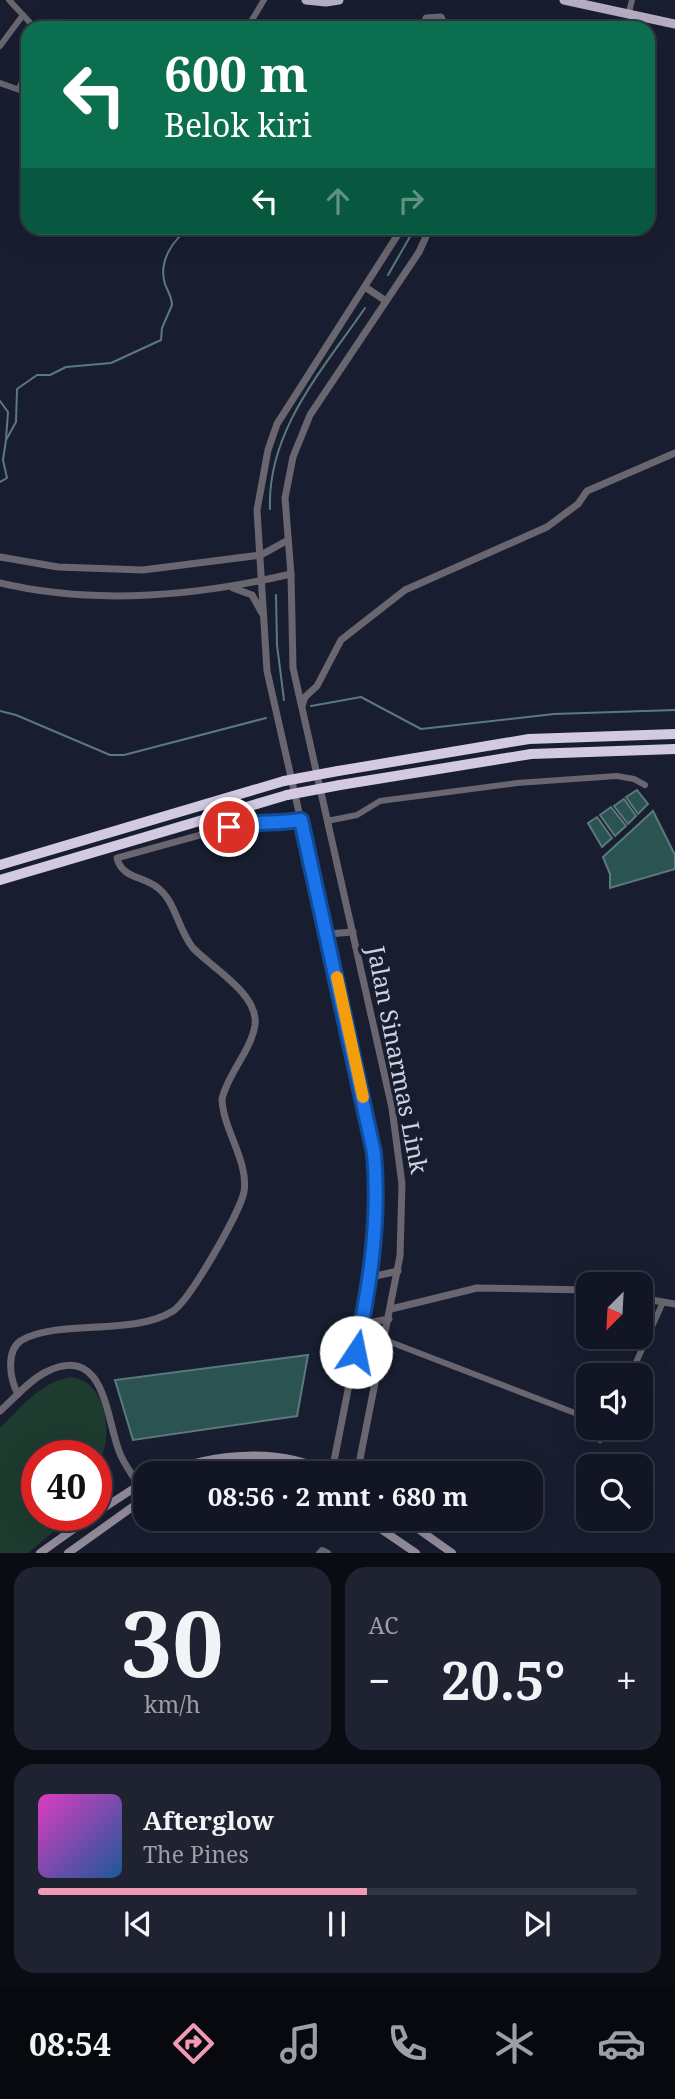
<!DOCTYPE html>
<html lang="id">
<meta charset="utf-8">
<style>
body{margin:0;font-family:"Noto Serif",serif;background:#1f2331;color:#f1f3f6;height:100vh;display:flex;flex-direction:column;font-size:26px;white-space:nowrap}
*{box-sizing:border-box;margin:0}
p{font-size:23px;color:#9c9fa6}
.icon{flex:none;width:38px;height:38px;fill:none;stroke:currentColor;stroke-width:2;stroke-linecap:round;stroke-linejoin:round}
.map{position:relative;height:1553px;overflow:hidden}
.panel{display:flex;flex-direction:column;gap:14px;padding:14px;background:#0a0c14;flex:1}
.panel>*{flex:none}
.guide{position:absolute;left:21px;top:21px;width:634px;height:214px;border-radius:21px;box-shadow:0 7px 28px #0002,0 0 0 2px #313541;background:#0b6e4f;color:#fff;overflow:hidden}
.needle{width:46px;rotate:204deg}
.tools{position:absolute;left:576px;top:1272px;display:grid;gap:14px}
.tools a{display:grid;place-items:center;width:77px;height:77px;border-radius:14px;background:#121624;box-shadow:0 7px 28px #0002,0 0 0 2px #313541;font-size:35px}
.speed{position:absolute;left:21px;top:1440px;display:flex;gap:14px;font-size:35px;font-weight:700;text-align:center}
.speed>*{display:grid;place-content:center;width:91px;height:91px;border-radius:50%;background:#121624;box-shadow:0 7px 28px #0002,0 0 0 2px #313541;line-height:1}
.speed .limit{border:10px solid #d22;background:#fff;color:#111}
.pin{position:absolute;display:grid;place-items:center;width:60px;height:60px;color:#fff;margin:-30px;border:4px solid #fff;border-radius:50%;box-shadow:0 2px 7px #0007}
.me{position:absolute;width:77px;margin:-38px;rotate:11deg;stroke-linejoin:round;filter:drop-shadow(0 0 5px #0008)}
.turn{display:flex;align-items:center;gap:24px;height:147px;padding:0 28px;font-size:32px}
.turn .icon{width:91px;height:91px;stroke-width:2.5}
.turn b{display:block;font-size:49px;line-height:60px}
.lanes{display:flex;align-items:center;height:66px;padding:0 28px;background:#0003;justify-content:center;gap:35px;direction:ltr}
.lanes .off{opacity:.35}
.big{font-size:52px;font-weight:700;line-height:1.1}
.panel .card{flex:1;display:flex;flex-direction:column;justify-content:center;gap:10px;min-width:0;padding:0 24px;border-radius:21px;background:#1f2331}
.panel .dial{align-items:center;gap:0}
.dial b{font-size:91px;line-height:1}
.song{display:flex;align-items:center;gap:21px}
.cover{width:84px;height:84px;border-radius:10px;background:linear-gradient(135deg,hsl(310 70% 55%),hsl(210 70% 35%))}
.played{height:7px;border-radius:4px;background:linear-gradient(90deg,#f19ab3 55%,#313541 55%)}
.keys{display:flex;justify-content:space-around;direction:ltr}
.heat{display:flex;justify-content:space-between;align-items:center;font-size:38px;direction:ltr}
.panel .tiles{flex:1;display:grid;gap:14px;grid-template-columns:1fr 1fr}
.card:last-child{grid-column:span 2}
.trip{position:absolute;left:133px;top:1461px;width:410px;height:70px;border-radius:21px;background:#121624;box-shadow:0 7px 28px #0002,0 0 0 2px #313541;font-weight:700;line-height:70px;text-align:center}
.menu{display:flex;height:112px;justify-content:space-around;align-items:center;background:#07090e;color:#9c9fa6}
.menu .icon{width:49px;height:49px}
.menu .selected{color:#f19ab3}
.menu b{font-size:32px;color:#f1f3f6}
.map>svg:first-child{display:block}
.green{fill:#1d3b2e}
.water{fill:#2a5352;stroke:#5b797c;stroke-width:2}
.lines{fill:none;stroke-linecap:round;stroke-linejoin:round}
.stream{stroke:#5b797c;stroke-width:2}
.minor{stroke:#69666f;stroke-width:6}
.tertiary{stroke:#69666f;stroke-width:7}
.secondary{stroke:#948e9d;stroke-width:8}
.primary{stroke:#b5adc1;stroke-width:9}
.motorway{stroke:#d3cae2;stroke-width:10}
.motorway-bridge{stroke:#d3cae2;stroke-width:10}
.route-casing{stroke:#114b97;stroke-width:18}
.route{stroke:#1a73e8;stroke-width:12}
.slow{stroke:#f59e0b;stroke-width:12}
.labels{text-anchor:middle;stroke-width:7;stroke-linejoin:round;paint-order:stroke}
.street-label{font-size:24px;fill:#cdd2de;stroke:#181e30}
</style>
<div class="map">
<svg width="675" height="1553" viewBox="0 0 675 1553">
<rect width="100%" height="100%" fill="#181e30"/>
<path class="green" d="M70,1377c39,3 45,64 26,90v-11h-59v60h35l-44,37h-28v-125c20,-20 41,-46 70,-51z"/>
<g class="water">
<path d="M637,790l11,14 -10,10 -12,-17z"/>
<path d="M624,799l12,17 -8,8 -14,-18z"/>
<path d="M611,807l15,19 -11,10 -15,-21z"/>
<path d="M653,811l22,44v14l-65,19v-14l-7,-17z"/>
<path d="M597,817l15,21 -10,9 -14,-24z"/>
<path d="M308,1355l-11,61 -164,24 -18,-60z"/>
</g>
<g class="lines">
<g class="stream">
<path d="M388,275l27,-47"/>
<path d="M0,401l8,11 -2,27"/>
<path d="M0,482l7,-4 -4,-18 3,-20 10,-18 1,-33 20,-14h13l16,-8 45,-4 50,-23 1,-12 10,-23c0,-8 -4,-13 -7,-21 -7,-22 8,-46 26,-56"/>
<path d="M270,509c-3,-78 53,-140 95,-201"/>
<path d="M276,595l1,50 7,55"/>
<path d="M311,706l50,-9 60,32 133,-15 121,-4"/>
<path d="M0,711l16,4 94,40h14l142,-37"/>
</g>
<g class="minor">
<path d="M9,0l26,28"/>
<path d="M629,12l3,-12"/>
<path d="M90,28l4,-3 5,3"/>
<path d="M247,28l17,-28"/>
<path d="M0,46l23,-31"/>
<path d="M0,83l28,10"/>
<path d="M19,89l9,-22"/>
<path d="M327,821l30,-6 23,-14 137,-18 100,-7 17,3 11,6"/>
<path d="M385,1340l203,78"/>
<path d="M630,1376l33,-74"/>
<path d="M600,1440l6,-12"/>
<path d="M319,1553l3,-3 6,3"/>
</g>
<g class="tertiary">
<path d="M423,28l3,-10 15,-1 5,11"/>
<path d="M365,287l21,14"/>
<path d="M0,557l58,10 85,3 118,-15 27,-15"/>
<path d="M0,583c96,23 196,13 291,-9"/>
<path d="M233,588l19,7 10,18"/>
<path d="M302,706l3,-9 12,-11 24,-46 64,-50 142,-63 31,-23 9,-13 88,-38"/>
<path d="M328,934l25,-2"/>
<path d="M371,1277l27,-6"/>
<path d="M640,1298l35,6"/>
<path d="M391,1309l86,-21 111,2"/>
<path d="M362,1324l27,-5"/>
<path d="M18,1394c-8,-14 -13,-44 4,-54 37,-21 112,-4 151,-29 17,-11 67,-99 71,-119 5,-31 -21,-62 -22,-93 6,-26 29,-48 33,-74 4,-31 -43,-57 -62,-77 -15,-18 -17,-46 -35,-60 -14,-12 -36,-9 -41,-30l134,-37 20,3 30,-4"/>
<path d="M0,1411c14,-12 28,-30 46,-39 59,-30 60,46 73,79 4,12 13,23 19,33"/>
<path d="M329,1472l5,-11 41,-208 2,-68 -10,-72 -100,-442 -10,-161 11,-60 9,-26 125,-196"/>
<path d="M357,1474l43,-218 2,-72 -10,-76 -99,-440 -2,-94 -6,-76 8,-41 17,-42 109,-163 11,-24"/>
</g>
<g class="secondary">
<path d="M163,1474c51,-22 119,-27 169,0"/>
<path d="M96,1513l49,-32"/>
<path d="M366,1519l50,34"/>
<path d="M404,1519l48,34"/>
<path d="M40,1553l52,-37"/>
<path d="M68,1553l77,-55"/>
</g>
<g class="primary">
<path d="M306,0l20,2 13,-2"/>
<path d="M564,0l111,24"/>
</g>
<g class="motorway">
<path d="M338,771l191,-32 146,-5"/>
<path d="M340,785l191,-31 144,-5"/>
<path d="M0,865l284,-84"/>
<path d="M0,880l287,-85"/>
</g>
<g class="motorway-bridge">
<path d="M284,781l54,-10"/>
<path d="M287,795l53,-10"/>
</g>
</g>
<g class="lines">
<defs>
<path id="route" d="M229,827c24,-6 47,-3 72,-7l5,23 68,310c6,69 -4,131 -18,199"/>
</defs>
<use href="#route" class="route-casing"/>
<use href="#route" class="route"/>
<path class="slow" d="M337,977l26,120"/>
</g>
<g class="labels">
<g class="street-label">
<text transform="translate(397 1060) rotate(79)" y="8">Jalan Sinarmas Link</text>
</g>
</g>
</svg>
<div class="tools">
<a><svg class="needle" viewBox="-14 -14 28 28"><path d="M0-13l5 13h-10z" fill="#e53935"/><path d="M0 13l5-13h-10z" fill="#9c9fa6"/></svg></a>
<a><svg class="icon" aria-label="sound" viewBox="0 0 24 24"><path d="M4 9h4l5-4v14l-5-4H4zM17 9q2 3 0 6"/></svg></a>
<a><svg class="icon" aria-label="search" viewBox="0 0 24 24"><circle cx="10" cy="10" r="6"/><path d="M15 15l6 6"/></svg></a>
</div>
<div class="speed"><div class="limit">40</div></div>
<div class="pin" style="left:229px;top:827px;background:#d93025"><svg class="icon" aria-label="arrive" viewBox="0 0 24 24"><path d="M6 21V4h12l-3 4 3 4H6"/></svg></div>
<svg class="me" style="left:356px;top:1352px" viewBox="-20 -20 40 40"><circle r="19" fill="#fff"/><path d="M0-13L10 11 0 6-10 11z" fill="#1a73e8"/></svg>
<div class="trip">08:56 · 2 mnt · 680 m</div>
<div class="guide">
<div class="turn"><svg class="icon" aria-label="left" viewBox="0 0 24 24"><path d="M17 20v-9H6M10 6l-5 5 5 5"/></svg><div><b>600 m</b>Belok kiri</div></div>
<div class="lanes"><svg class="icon" aria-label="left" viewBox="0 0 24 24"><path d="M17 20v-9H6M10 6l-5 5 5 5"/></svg><svg class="icon off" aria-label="ahead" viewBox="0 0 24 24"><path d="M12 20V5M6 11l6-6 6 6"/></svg><svg class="icon off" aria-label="right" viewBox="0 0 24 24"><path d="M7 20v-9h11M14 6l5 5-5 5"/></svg></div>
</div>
</div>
<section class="panel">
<div class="tiles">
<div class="card dial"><b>30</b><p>km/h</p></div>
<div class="card"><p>AC</p>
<div class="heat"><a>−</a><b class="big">20.5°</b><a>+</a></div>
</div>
<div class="card">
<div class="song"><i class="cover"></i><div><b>Afterglow</b><p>The Pines</p></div></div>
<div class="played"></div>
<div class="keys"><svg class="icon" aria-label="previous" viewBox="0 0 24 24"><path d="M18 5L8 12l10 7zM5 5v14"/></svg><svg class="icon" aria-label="pause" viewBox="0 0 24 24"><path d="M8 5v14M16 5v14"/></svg><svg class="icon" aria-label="next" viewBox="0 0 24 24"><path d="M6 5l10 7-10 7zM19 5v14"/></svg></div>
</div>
</div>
</section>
<nav class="menu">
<b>08:54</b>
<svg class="icon selected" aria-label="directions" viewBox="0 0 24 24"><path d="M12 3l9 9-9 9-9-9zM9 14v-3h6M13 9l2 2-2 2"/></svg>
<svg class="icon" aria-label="music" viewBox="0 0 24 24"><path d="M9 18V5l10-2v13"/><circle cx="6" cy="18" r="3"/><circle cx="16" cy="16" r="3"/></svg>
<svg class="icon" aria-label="phone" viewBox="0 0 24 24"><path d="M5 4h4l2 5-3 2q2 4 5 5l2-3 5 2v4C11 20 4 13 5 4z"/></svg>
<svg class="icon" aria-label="climate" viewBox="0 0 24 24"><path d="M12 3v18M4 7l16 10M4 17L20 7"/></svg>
<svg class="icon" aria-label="car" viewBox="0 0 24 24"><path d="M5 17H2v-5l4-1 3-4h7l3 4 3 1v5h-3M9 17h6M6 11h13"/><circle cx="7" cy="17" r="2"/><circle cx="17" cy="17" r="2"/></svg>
</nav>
